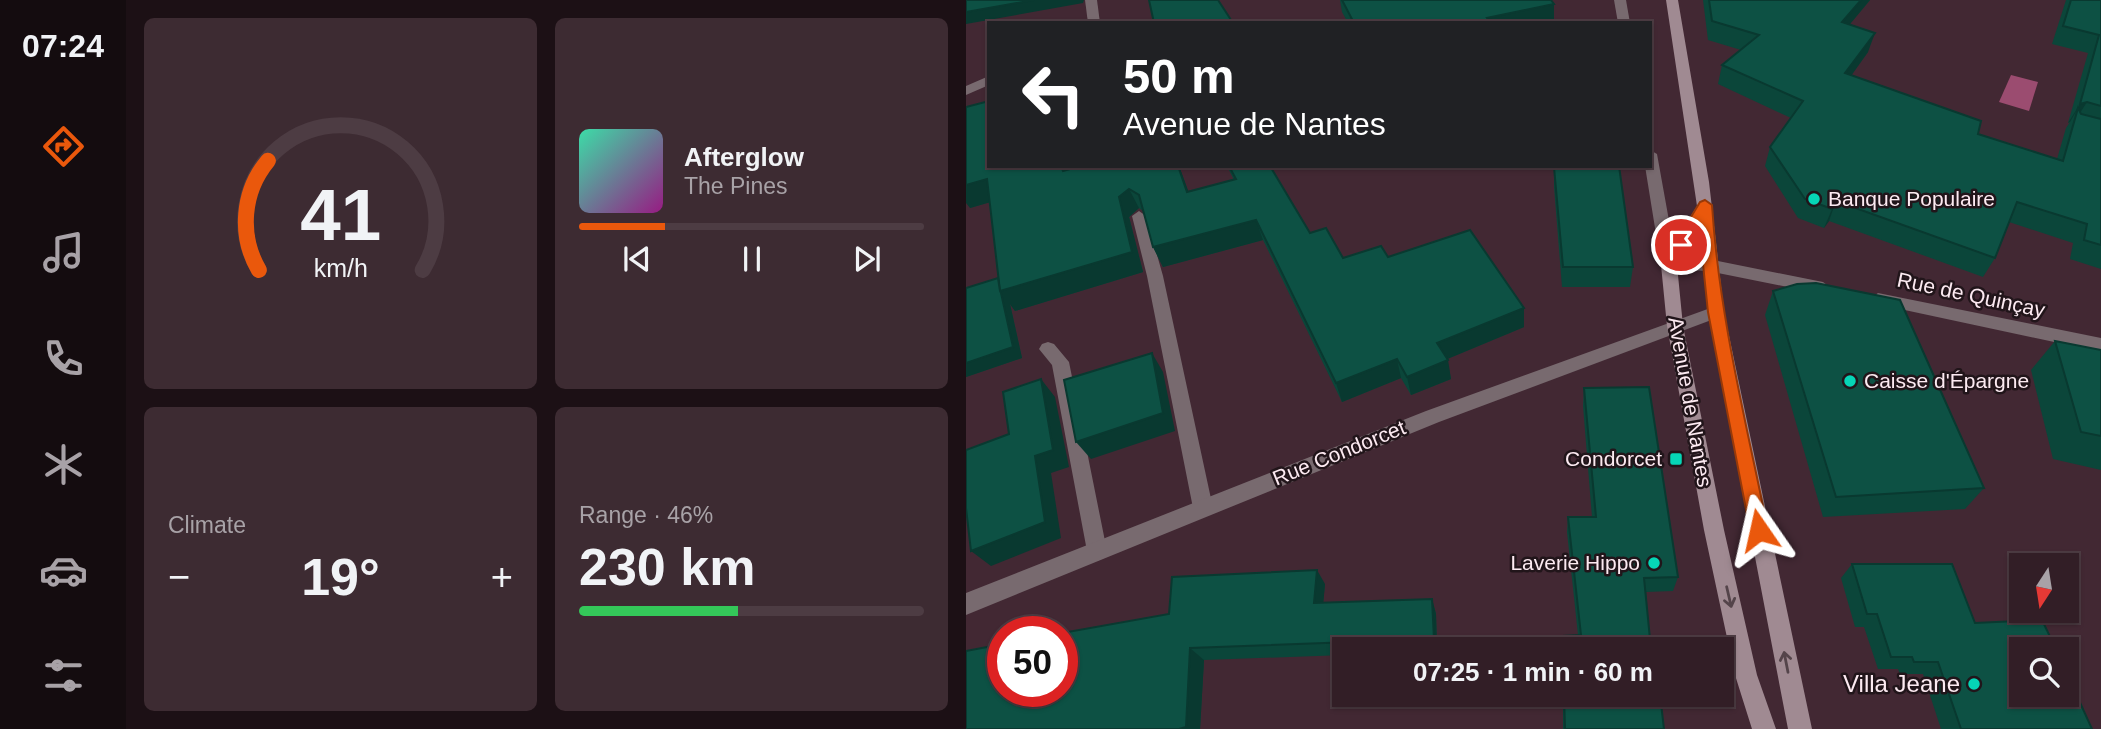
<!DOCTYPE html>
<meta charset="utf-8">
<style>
body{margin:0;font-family:Helvetica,sans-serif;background:#3d2b32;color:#f1f3f6;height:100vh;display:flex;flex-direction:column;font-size:26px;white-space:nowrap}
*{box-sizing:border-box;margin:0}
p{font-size:23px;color:#a8a2a7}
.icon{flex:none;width:38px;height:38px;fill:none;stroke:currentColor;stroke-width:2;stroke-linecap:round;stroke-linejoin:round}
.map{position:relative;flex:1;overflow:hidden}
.panel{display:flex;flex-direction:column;gap:18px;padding:18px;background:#1c1015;width:840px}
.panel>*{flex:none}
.hud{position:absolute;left:21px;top:21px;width:665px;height:147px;border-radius:0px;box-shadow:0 2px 5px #0004,0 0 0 2px #4d3c43;background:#202124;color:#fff;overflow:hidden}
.needle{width:46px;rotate:192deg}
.tools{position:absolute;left:1043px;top:553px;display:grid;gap:14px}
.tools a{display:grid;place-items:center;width:70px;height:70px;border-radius:0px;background:#321e26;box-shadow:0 2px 5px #0004,0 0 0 2px #4d3c43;font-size:35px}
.speed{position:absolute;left:21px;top:616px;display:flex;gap:14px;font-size:35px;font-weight:700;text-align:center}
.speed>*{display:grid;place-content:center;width:91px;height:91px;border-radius:50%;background:#321e26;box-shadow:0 2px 5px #0004,0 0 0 2px #4d3c43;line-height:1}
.speed .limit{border:10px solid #d22;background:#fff;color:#111}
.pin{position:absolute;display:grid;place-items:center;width:60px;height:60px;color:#fff;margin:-30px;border:4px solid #fff;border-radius:50%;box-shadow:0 2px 7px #0007}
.me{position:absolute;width:77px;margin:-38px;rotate:349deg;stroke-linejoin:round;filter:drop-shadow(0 0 5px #0008)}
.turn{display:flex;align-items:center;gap:24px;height:147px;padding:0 21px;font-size:32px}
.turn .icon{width:91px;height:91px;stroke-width:2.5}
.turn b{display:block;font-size:49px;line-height:60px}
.big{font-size:52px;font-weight:700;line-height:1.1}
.panel .card{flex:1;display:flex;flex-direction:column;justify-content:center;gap:10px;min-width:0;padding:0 24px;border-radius:10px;background:#3d2b32}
.panel .dial{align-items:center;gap:0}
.dial svg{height:182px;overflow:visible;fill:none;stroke:#4d3c43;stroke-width:7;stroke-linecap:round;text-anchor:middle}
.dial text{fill:#f1f3f6;stroke:none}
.song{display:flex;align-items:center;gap:21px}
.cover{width:84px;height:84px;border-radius:10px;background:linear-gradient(135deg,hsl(160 70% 55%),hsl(310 70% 35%))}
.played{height:7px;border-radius:4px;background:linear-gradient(90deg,#ea580c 25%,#4d3c43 25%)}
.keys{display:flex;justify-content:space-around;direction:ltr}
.heat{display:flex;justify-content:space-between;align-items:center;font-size:38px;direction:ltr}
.charge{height:10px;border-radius:5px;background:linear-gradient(90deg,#34c759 46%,#4d3c43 0)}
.panel .tiles{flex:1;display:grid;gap:18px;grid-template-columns:repeat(2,1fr)}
.trip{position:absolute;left:366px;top:637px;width:402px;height:70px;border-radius:0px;background:#321e26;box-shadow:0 2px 5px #0004,0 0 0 2px #4d3c43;font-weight:700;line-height:70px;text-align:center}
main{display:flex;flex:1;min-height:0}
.tab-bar{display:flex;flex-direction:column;width:126px;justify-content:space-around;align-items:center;background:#140c0f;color:#a8a2a7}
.tab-bar .icon{width:49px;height:49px}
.tab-bar .active{color:#ea580c}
.tab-bar b{font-size:32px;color:#f1f3f6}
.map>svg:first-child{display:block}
.water{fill:#9b4c70}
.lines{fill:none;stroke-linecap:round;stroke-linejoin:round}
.service{fill:#786a6f;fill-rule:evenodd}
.pedestrian{fill:#786a6f;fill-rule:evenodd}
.minor{fill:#786a6f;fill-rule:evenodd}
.tertiary{fill:#786a6f;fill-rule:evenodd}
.secondary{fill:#a08a92;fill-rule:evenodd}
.wall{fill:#0b463a}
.shaded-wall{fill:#093930}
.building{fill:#0d5144;stroke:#093930;stroke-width:2}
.oneway{stroke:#54444a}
.route{fill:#ea580c;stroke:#983908;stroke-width:2}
.poi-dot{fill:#06d5b6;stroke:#21151a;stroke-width:2.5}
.labels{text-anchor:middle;stroke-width:5;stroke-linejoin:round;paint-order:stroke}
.poi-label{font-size:21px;fill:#fceaf1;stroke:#21151a;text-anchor:start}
.street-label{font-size:21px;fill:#fceaf1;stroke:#21151a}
.near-poi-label{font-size:24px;fill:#fceaf1;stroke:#21151a;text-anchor:end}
</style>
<main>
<nav class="tab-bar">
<b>07:24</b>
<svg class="icon active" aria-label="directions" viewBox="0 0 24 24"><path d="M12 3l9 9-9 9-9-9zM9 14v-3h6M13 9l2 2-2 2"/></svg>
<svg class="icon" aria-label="music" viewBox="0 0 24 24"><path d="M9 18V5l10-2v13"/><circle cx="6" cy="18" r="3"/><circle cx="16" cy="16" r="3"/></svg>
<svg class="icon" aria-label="phone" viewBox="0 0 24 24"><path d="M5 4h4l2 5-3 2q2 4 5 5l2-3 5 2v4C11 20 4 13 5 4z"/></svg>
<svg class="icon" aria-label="climate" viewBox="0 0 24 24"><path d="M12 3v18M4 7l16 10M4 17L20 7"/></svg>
<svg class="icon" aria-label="car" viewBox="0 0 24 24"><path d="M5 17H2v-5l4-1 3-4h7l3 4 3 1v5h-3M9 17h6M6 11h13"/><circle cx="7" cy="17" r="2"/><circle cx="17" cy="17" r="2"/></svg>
<svg class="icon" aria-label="filters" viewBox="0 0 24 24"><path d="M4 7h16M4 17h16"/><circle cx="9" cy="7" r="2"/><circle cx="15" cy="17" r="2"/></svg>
</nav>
<section class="panel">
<div class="tiles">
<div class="card dial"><svg viewBox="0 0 100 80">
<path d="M14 69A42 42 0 1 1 86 69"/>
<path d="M14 69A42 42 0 0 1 18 21" stroke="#ea580c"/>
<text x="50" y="56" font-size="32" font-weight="700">41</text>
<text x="50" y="72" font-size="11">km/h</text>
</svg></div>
<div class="card">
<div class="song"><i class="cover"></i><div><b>Afterglow</b><p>The Pines</p></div></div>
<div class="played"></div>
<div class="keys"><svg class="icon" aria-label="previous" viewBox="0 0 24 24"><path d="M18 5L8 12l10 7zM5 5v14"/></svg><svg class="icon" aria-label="pause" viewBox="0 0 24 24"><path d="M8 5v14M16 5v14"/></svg><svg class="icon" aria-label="next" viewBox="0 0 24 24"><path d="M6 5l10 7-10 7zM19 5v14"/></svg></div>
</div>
<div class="card"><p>Climate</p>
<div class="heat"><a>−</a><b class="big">19°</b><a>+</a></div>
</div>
<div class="card"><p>Range · 46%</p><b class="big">230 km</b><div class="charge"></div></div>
</div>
</section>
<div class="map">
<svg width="1135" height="729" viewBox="0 0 1135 729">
<rect width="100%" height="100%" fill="#422833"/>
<path class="water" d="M1045,75l27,7 -9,29 -30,-9z"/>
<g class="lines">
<path class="service" d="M82,342l6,2 15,18 38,189 -3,7 -7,3 -7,-3 -3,-7 -35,-186 -13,-16 3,-5z"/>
<path class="pedestrian" d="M173,211l7,5 17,60 50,232 -3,6 -7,3 -7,-3 -3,-6 -46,-232 -15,-60z"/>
<g class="minor">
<path d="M119,0h12l3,23h-12z"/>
<path d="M648,0h12l4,23h-12z"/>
<path d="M23,76v9l-23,10v-9z"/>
<path d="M684,150l7,4 20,111 -8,6 -8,-6 -16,-99h5z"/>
<path d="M750,306l8,6 -2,4 -283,106 -473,193v-22l460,-182z"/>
</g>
<g class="tertiary">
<path d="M703,259h39l115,23 8,6 -8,6 -115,-23 -45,-2 -2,-4z"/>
<path d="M912,293l223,45v14l-229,-49 -2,-4z"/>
</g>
<path class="secondary" d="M700,0h12l31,182 15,130 88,417h-24l-80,-417 -9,-85 -22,38 6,61 41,204 33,145 19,54h-24l-17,-54 -31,-145 -37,-204 -6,-61 36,-59z"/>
</g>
<g class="wall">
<path d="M374,0h211l3,4v17l-7,2h-199l-6,-11z"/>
<path d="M737,0h167l-21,25 19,27 -17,23 127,59 79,25 9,-31 4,-6 -2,1 20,-70 -36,-9 14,-44h35v269l-31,-10 3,-16 -64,-21 -14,36 -12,19 -154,-56 -5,7 -26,-10 -33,-52 5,-19 21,-29 -73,-34 4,-19 19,-15 -33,-10z"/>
<path d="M23,166h78l1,4 13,-4h98l9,25 46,-11 -7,-14h43l40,67 33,25 45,-1 136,51v19l-77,32 4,20 -40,16 -10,-17 -59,24 -79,-162 -100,27 -10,-20 -10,-36 -4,-3 -10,9 14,55 -128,39 -5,-7 12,54 -56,19v-89l32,-10 -8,-76 -20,6z"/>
<path d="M588,167l79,100 -3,20h-68l-8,-100z"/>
<path d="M807,291l211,197 -19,21 -142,8 -58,-202z"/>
<path d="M1089,341l46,9v120l-48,-11 -22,-89z"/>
<path d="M618,388l94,189 -5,14 -27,1 5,57h-89l1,-13 15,-1 -11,-103 1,-15h24l-9,-111z"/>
<path d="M886,564l123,59 117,106h-151l-18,-55h-23l-2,-5h-20l-14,-42h-9l-14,-49z"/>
<path d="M359,584l-2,19 109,-4 4,15 1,35h-93v6l-140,5 -4,69h-234l203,-115z"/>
<path d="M597,695h97l4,34h-101z"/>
</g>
<g class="shaded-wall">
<path d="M68,0h50l-1,3 -117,21v-12z"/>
<path d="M895,0h9l-34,41 6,-19z"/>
<path d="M588,4v17l-7,2h-59l-1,-5z"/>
<path d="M909,33l-7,19 -29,41 6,-20z"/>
<path d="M1121,102l-12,19 3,-13 -8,14 -2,1 12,-19z"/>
<path d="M95,166h6l8,25 -12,-20z"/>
<path d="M212,166h1l17,46 -9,-20z"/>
<path d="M21,179l14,20 -31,9 -4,-5v-18z"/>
<path d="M163,189l10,19 -10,9 14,55 -128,39 -5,-7 12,54 -56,19v-14l34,-72z"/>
<path d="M870,201l-7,20 -5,7 8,-19z"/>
<path d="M290,220l7,20 -100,27 -10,-20z"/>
<path d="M558,308v19l-84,35 -3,-19z"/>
<path d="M186,353l11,19 12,59 -84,28 -15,-17z"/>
<path d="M431,359l4,19 -59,24 -6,-19z"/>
<path d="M482,360l3,19 -40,16 -4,-18z"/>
<path d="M75,379l14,18 14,70 -18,6 10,65 -70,28 -20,-15z"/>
<path d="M351,570l8,14 -3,33 -8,-14z"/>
<path d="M466,599l4,15 1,35 -3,-10z"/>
<path d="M224,648l14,12 -4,69h-21z"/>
</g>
<g class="building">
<path d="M0,0h68l-68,12z"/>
<path d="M183,0h69l15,23h-79z"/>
<path d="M376,0h209l3,4 -67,14 4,5h-137z"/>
<path d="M743,0h152l-19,22 33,11 -30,40 136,48 -3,13 85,27 15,-53 3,6 20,5v126l-17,-5 3,-16 -70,-22 -22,56 -159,-57 -4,8 -27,-10 -35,-52 33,-46 -81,-36 37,-30 -47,-14z"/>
<path d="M1105,0h30v106l-14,-4 -7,2 19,-69 -36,-9z"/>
<path d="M23,101v65h72l2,5 18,-5h97l9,26 49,-13 -7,-13h41l40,67 16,-5 17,30 38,-12 7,11 82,-27 54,78 -87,35 11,17 -41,17 -10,-18 -61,24 -80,-163 -103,27 -14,-52 -10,-6 -10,8 13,55 -132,39 -13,-112 -21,6v-78z"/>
<path d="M653,166l14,101h-70l-9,-100z"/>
<path d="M32,278l2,13 1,2 12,54 -47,16v-75z"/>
<path d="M850,283l84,17 84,188 -148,9 -63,-206 24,-7z"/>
<path d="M1089,341l46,9v86l-20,-4z"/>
<path d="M186,353l11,60 -87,29 -12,-62z"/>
<path d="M75,379l12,71 -18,6 10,66 -74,29 -5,-43v-58l43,-16 -6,-42z"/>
<path d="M683,387l29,190 -34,1 7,71h-88v-13l18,-1 -13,-118h28l-12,-129z"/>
<path d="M886,564h100l23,59 67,-3 14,29h-35v46h46v-21l25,55h-131l-23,-67h-24l-2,-5h-21l-14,-43h-10z"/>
<path d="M351,570l-3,33 118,-4 2,40 -244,9 -4,79 -7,2h-213v-78l37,-7v47h59v-58l107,-19 3,-37z"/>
<path d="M598,695h96l4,34h-99z"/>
</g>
<defs><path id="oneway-shaft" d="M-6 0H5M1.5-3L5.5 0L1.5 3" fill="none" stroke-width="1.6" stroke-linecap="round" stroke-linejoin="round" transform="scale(1.75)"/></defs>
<g class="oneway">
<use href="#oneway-shaft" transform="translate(763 597) rotate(77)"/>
<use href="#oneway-shaft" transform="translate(820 662) rotate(-101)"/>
</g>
<path class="route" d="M739,200l7,5c7,110 34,217 56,325l-2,6 -7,3 -6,-3 -3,-6 -42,-218 -9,-86 -13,22h-10l-2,-3 26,-43z"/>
<g class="poi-dot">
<circle cx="848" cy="199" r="7"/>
<circle cx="884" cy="381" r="7"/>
<rect x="703" y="452" width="14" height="14" rx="3.5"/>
<circle cx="688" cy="563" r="7"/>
<circle cx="1008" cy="684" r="7"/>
</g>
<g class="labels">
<g class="poi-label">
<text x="862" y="206">Banque Populaire</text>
<text x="898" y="388">Caisse d'Épargne</text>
<text x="696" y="466" text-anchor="end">Condorcet</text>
<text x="674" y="570" text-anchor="end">Laverie Hippo</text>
</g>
<g class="street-label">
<text transform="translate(1005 295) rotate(12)" y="7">Rue de Quinçay</text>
<text transform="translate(724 402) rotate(80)" y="7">Avenue de Nantes</text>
<text transform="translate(373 453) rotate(-22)" y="7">Rue Condorcet</text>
</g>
<g class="near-poi-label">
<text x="994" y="692">Villa Jeane</text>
</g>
</g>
</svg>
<div class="tools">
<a><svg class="needle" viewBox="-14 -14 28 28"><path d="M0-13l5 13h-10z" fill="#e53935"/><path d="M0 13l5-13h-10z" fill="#a8a2a7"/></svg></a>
<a><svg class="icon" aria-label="search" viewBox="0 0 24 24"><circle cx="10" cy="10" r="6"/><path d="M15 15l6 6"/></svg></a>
</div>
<div class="speed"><div class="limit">50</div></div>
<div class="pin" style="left:715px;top:245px;background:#d93025"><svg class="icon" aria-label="arrive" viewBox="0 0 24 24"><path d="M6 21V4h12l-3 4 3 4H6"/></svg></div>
<svg class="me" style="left:793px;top:530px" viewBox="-20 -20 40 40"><path d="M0-17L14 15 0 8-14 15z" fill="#ea580c" stroke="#fff" stroke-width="4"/></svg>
<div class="trip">07:25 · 1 min · 60 m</div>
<div class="hud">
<div class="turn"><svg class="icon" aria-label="left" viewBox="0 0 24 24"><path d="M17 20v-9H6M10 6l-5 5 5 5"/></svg><div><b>50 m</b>Avenue de Nantes</div></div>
</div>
</div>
</main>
